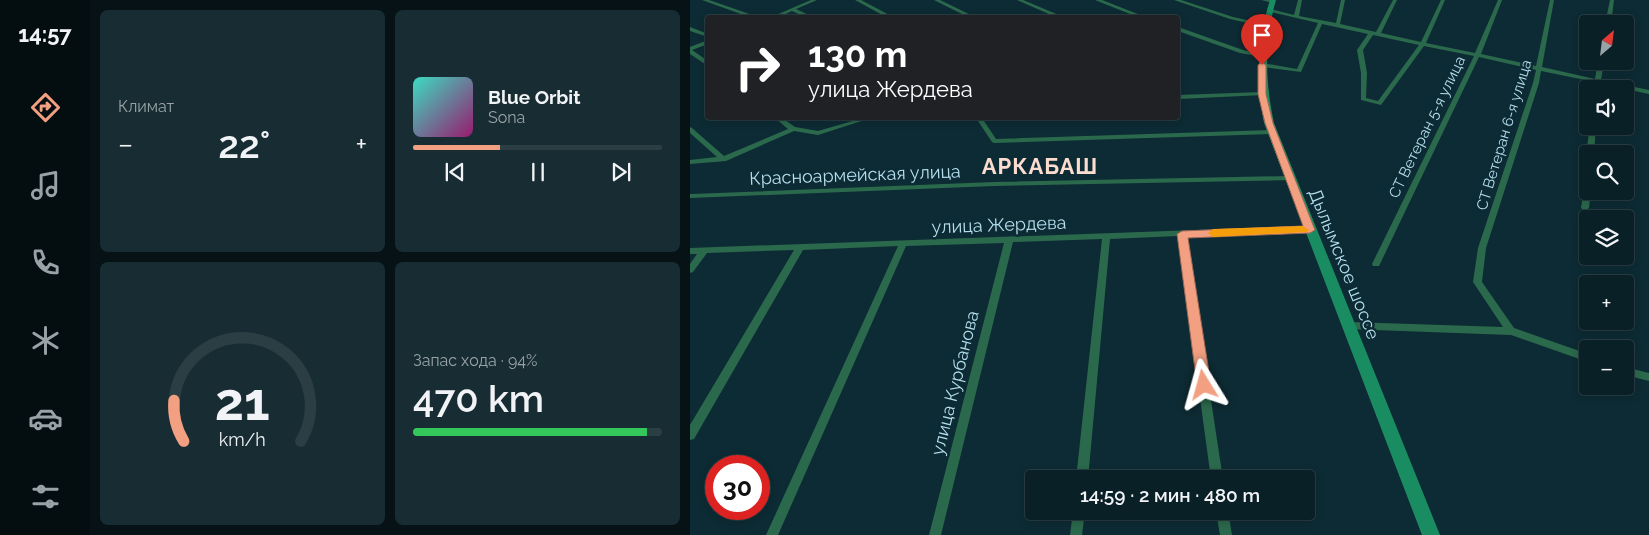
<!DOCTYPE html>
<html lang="ru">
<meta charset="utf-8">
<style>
body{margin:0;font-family:Raleway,sans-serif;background:#182d33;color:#f1f3f6;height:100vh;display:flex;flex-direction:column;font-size:19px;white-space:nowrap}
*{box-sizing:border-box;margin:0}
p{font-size:16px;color:#99a3a7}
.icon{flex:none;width:28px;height:28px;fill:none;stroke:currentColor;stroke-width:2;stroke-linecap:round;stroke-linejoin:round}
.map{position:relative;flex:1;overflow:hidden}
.panel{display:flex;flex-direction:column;gap:10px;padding:10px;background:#061215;width:600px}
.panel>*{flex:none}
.top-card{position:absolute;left:15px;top:15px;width:475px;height:105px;border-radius:5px;box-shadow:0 2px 8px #0003,0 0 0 1px #2a3e44;background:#202124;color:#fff;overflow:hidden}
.needle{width:32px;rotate:28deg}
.fabs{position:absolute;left:889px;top:15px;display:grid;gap:10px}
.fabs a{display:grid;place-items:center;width:55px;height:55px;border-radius:5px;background:#0a2027;box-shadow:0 2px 8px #0003,0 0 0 1px #2a3e44;font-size:25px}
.speed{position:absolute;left:15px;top:455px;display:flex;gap:10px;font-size:25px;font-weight:700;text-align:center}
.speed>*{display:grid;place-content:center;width:65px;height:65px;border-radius:50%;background:#0a2027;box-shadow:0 2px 8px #0003,0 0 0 1px #2a3e44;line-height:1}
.speed .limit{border:8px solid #d22;background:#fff;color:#111}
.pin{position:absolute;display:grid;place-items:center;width:42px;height:42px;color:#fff;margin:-51px -21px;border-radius:50% 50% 50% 0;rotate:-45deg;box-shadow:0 0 5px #0007}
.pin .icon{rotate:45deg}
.me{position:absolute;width:55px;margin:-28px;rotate:352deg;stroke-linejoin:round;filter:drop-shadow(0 0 4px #0008)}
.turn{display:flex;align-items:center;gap:18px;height:105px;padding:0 20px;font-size:22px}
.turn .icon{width:65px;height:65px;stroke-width:2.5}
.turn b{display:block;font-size:35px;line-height:42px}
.big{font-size:38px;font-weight:600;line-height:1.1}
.panel .tile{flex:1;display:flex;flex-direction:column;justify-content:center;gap:8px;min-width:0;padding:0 18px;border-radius:8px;background:#182d33}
.panel .dial{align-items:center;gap:0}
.dial svg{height:130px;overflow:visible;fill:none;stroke:#2a3e44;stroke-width:7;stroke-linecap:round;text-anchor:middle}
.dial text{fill:#f1f3f6;stroke:none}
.song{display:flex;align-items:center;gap:15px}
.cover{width:60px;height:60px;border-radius:8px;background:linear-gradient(135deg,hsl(170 70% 55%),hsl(320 70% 35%))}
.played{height:5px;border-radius:2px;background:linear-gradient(90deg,#f2a081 35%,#2a3e44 35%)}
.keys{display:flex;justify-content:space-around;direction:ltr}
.heat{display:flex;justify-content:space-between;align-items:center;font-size:28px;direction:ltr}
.charge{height:8px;border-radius:4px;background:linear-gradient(90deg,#34c759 94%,#2a3e44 0)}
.panel .tiles{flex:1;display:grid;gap:10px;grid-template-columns:repeat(2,1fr)}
.trip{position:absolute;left:335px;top:470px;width:290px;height:50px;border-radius:5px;background:#0a2027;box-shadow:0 2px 8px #0003,0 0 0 1px #2a3e44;font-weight:600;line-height:50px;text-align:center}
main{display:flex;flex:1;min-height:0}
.menu{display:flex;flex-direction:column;width:90px;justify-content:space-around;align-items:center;background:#040d10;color:#99a3a7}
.menu .icon{width:35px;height:35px}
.menu .current{color:#f2a081}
.menu b{font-size:22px;color:#f1f3f6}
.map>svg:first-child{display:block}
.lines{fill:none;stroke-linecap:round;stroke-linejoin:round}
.minor{fill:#2b694c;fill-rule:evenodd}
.secondary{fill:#198d61;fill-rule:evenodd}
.route{fill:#f2a081;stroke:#9d6854}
.slow{fill:#f59e0b}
.labels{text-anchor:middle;stroke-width:5;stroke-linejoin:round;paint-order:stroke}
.far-street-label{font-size:15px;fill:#b5deed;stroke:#0d2b34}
.street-label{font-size:18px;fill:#b5deed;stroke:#0d2b34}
.district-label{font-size:22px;font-weight:bold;letter-spacing:1px;fill:#fddcd0;stroke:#0d2b34}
</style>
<main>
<nav class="menu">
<b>14:57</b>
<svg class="icon current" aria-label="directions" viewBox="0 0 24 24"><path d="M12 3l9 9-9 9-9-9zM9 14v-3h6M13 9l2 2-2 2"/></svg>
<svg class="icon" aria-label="music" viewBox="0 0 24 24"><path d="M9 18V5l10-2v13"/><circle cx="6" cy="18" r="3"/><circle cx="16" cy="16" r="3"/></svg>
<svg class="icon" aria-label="phone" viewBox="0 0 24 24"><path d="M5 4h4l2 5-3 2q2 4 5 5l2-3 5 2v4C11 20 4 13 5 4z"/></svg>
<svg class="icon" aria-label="climate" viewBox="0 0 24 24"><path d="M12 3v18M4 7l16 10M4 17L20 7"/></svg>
<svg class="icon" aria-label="car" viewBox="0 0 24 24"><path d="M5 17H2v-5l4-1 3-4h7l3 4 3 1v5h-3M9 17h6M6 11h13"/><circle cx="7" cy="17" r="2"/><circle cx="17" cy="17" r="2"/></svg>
<svg class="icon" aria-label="filters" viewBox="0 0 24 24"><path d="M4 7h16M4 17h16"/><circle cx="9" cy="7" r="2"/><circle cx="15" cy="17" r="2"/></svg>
</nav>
<section class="panel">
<div class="tiles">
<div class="tile"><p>Климат</p>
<div class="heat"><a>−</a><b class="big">22°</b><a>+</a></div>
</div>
<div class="tile">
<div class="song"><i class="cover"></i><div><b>Blue Orbit</b><p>Sona</p></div></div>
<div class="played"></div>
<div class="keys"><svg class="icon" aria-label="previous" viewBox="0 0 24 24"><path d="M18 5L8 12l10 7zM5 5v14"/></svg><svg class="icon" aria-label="pause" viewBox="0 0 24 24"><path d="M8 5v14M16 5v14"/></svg><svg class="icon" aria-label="next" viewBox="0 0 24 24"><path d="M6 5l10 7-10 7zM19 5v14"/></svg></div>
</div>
<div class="tile dial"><svg viewBox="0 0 100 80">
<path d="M14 69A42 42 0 1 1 86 69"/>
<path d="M14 69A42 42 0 0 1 8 44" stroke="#f2a081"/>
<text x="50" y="56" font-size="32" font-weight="700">21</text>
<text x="50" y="72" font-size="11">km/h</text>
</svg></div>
<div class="tile"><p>Запас хода · 94%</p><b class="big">470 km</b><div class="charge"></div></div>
</div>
</section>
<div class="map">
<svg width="959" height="535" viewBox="0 0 959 535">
<rect width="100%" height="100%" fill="#0d2b34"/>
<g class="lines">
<g class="minor">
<path d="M12,0h7l52,18h-9z"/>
<path d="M121,0h6l-21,9 19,9h-8l-15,-7 -15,7h-8z"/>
<path d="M165,0h6l34,18h-7z"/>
<path d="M244,0h6l37,18h-7z"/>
<path d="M327,0h6l43,18h-8z"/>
<path d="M405,0h7l46,18h-8z"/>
<path d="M484,0h7l52,17 36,8 -3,2 -36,-8z"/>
<path d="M571,0h9l5,2 -2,1z"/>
<path d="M608,0h4l-3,16 37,7 5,-23h4l-5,24 36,8 17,-32h4l-16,33 40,9 20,-42h4l-19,43 49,10 23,-53h4l-21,54 55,12 14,-66h4l-12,67 53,12 3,-18h6l-3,19 48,10v4l-48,-10 -1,5h-6l1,-7 -54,-11 -2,12 -53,165 -4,34 32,46 74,26v8l-77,-27 -164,-6 -2,-3 2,-3 3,-1 153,5 -30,-45 5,-34 55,-165 3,-13 -57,-13 -99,207 -1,2h-6l-1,-2 102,-208 -50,-10 -43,59 -20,-5v-27l-4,-23 11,-16 -46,-10 -21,48 -39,-5 -3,-2 3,-2 35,6 21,-46 -51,-12 3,-2 24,6zM683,35l46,10 -41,56 -12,-3 1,-25 -4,-23z"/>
<path d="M920,0h4l-3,24h-6z"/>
<path d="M0,27l18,7v3l-18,-6z"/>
<path d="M488,27l65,23 22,5 -3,2 -22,-4 -62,-22z"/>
<path d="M18,40v4l-16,6 16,11v5l-18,-12v-7z"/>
<path d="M488,63l3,2v2h-3z"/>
<path d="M572,92l3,2 -1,1 -86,4v-4z"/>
<path d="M85,118h7l13,9 23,4 45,-13h8l-53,17 -24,-4 -68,30 -36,3v-4l27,-3 -27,-24v-6l2,1 32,28 64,-27z"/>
<path d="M286,118h6l14,21 276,-9 3,2 -3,2 -278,9 -2,-1z"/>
<path d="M900,126h6l-2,28h-6v2l-2,-2z"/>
<path d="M600,176h3v4l-299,6 -304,12v-4h2l302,-12z"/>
<path d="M895,182h3v9h3l-2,17 -4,3 -4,-3z"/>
<path d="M620,226l3,1 1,2 -1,2 -127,5 37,243h-12l-33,-243 -68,3 -22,240h-12l26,-240 -89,3 -72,293h-12l75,-292 -98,3 -128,289h-12l132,-289 -95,4 -109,189 -4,1v-15l104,-175 -87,3 -14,19 -3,1v-9l7,-10h-7v-6z"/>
<path d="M935,367l24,6v8l-24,-6z"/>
<path d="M383,511h12l-3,24h-12z"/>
<path d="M526,511h12l4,24h-12z"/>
</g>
<path class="secondary" d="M580,0h6c-12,42 -11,81 -2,123l166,412h-18l-158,-412c-8,-42 -7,-82 6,-123z"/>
</g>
<path class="route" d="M572,62l4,3v29l7,29 42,107 -5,3 -122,5 23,147 -2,4h-10l-2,-4 -20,-151 5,-3 121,-5 -38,-103 -7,-29v-29z"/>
<path class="slow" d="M613,226l6,4 -2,2 -94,5 -5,-4 5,-4z"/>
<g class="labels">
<g class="far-street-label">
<text transform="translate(737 127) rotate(-64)" y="5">СТ Ветеран 5-я улица</text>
<text transform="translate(814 135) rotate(-73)" y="5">СТ Ветеран 6-я улица</text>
</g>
<g class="street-label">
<text transform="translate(165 175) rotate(-2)" y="6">Красноармейская улица</text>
<text transform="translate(309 225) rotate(-2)" y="6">улица Жердева</text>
<text transform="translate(654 264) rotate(68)" y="6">Дылымское шоссе</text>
<text transform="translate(265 383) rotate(-76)" y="6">улица Курбанова</text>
</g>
<g class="district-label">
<text x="350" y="174">АРКАБАШ</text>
</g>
</g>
</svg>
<div class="fabs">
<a><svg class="needle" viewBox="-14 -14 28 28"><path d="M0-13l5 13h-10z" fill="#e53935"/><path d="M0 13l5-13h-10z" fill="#99a3a7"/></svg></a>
<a><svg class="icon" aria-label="sound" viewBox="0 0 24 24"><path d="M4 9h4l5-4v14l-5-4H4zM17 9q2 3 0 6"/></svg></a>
<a><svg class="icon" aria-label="search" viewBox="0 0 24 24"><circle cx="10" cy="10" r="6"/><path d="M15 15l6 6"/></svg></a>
<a><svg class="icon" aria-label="layers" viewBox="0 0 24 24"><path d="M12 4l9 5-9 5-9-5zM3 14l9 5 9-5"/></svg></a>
<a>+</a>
<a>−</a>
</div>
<div class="speed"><div class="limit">30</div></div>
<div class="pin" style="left:572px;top:65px;background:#d93025"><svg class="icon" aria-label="arrive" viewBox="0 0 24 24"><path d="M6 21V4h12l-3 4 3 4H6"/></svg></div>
<svg class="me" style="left:514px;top:385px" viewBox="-20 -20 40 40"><path d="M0-17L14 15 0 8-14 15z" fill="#f2a081" stroke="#fff" stroke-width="4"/></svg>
<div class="trip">14:59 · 2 мин · 480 m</div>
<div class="top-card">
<div class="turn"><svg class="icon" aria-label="right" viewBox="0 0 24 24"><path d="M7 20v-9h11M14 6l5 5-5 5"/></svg><div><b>130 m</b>улица Жердева</div></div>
</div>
</div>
</main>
